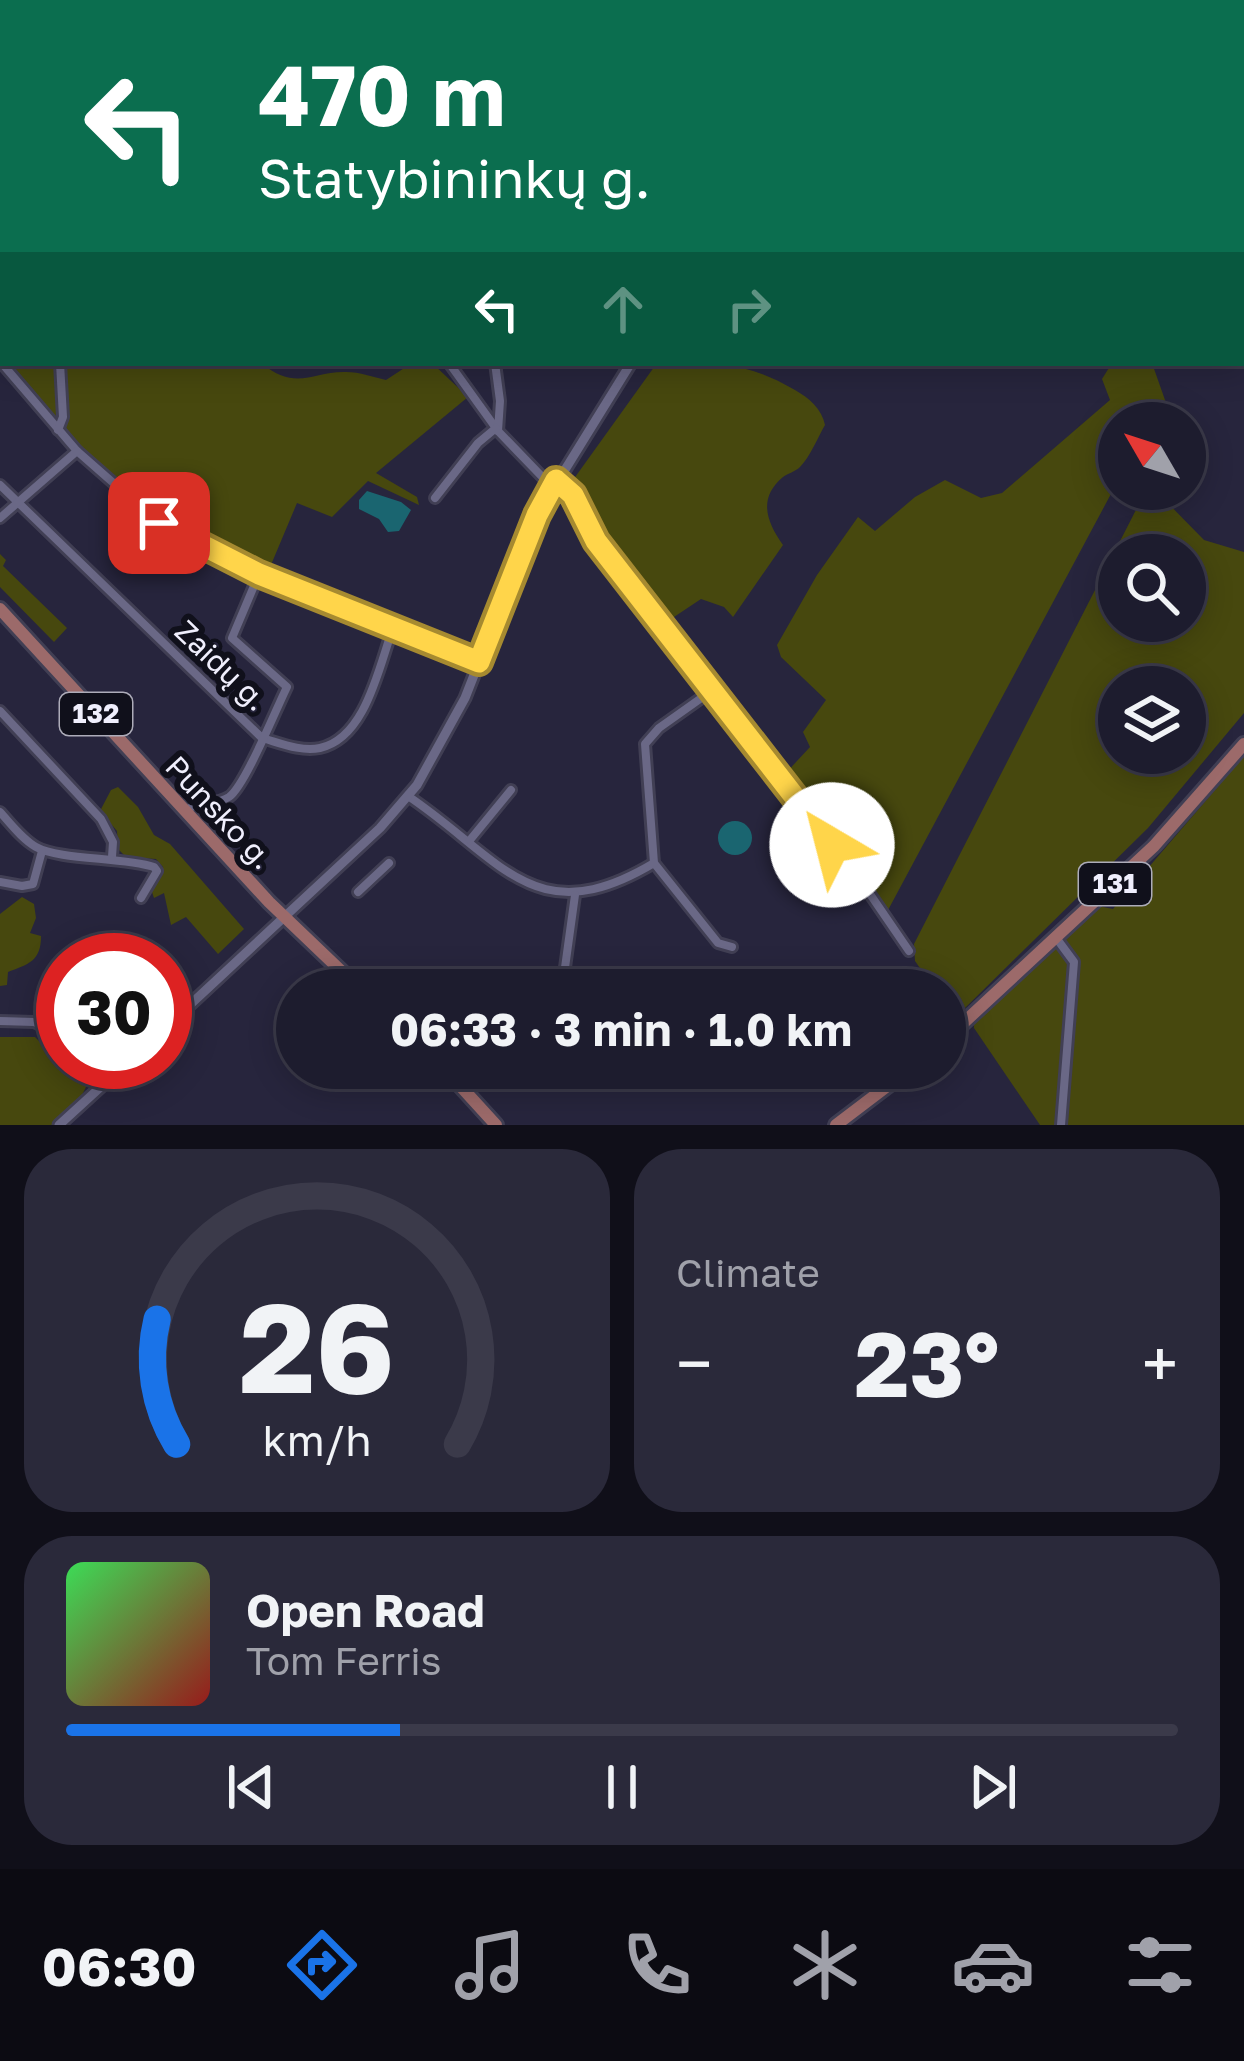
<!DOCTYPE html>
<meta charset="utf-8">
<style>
body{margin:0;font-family:"Golos Text",sans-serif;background:#2a293a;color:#f1f3f6;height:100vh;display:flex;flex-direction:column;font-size:45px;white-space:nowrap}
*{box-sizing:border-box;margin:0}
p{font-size:39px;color:#a0a1aa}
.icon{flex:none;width:66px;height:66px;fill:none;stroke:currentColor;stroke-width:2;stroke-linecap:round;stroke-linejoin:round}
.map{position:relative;height:1125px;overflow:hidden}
.details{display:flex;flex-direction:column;gap:24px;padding:24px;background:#100f19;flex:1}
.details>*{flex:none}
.banner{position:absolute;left:0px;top:0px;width:1245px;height:366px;box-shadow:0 6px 30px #0003,0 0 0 3px #3b3a4a;background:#0b6e4f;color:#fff;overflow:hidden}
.needle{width:78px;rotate:309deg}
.tools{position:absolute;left:1098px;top:402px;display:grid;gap:24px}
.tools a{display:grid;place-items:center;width:108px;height:108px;border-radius:50%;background:#1d1c2e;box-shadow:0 6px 30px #0003,0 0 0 3px #3b3a4a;font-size:60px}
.speed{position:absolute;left:36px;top:933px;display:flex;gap:24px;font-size:60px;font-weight:700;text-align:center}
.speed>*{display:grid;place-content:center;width:156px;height:156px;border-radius:50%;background:#1d1c2e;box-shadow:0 6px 30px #0003,0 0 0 3px #3b3a4a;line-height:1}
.speed .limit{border:18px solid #d22;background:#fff;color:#111}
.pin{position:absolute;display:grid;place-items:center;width:102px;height:102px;color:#fff;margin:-51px;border-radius:24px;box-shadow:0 6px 18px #0006}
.me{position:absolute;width:132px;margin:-66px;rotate:323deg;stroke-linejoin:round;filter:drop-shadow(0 0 9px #0008)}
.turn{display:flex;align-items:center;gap:42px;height:252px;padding:0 60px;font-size:54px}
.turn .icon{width:156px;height:156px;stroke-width:2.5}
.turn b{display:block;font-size:84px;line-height:102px}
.lanes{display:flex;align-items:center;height:114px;padding:0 60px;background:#0003;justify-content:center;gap:60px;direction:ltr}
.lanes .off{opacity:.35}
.big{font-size:90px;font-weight:700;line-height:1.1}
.details .tile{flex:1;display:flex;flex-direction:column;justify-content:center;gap:18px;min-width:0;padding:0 42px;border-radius:48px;background:#2a293a}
.details .dial{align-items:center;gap:0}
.dial svg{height:312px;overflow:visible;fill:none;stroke:#3b3a4a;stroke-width:7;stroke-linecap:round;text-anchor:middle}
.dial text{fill:#f1f3f6;stroke:none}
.song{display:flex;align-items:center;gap:36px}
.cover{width:144px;height:144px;border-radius:18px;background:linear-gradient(135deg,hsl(130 70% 55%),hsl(0 70% 35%))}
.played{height:12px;border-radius:6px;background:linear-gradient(90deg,#1a73e8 30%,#3b3a4a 30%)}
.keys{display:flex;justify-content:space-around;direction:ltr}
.heat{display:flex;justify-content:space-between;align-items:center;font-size:66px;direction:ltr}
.details .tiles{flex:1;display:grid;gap:24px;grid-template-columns:1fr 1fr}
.tile:last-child{grid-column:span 2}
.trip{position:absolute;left:276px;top:969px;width:690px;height:120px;border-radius:60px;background:#1d1c2e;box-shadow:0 6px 30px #0003,0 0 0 3px #3b3a4a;font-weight:700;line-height:120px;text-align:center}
.dock{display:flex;height:192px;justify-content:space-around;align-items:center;background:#0c0b12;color:#a0a1aa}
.dock .icon{width:84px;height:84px}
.dock .on{color:#1a73e8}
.dock b{font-size:54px;color:#f1f3f6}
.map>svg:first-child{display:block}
.green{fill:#47480e;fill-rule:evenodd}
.water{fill:#1a6570}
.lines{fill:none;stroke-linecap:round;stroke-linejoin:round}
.minor-casing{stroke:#413f54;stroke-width:14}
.tertiary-casing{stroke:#413f54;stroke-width:15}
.primary-casing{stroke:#413f54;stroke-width:18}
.minor{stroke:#6a6886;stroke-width:8}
.tertiary{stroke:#6a6886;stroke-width:9}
.primary{stroke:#9c6a6a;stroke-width:12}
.route-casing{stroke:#a68a30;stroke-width:30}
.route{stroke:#ffd54a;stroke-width:21}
.labels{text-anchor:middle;stroke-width:12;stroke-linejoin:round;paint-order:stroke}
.shield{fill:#10101b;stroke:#adacb9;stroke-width:3}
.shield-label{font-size:27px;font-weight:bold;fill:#f0effd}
.street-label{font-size:30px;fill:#f0effd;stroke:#10101b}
</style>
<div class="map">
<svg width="1244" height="1125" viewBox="0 0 1244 1125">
<rect width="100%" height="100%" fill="#27253d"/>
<g class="green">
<path d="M6,363h255c36,29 51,8 85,9 14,0 27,5 40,8l26,-17h20l36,34 -92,76 41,24 2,8 -51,-24 -36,36 -35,-14 -29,69c-40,-17 -82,-33 -118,-59 -57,-39 -100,-98 -144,-150z"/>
<path d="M657,363c57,0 87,-3 138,27 14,8 27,19 30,35 -7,12 -15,32 -25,42 -5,5 -12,6 -17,10 -25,21 -17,44 0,68l-50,72 -9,-10 -23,-8 -36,24 -81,-106 -11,-37z"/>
<path d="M1112,363h40l13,37 -8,23h-38v56l-232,433 -104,-136 27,-29 -7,-15 23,-32 -45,-43 -4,-12 40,-70 41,-58 17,14 40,-34 30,-17 36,18 21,-5 108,-93 -8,-21z"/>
<path d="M1154,489l50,51 40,12v161l-96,115 -183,180 -17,-22 -19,-5 -14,-20 -1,-17 225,-440zM1119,555h66v66h-66zM1119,687h66v66h-66z"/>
<path d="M0,554l6,6 -3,6 64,62 -13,14 -54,-55z"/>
<path d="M1244,756v369h-204l-66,-97v-5l124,-117 15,3z"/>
<path d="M118,787l20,20 16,28 16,9 74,85 -26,25 -32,-37 -15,8 -7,-32 -10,5 -3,-9 12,-22 -7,-8 -30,-2 -8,-8 -1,-18 -17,-20 11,-21z"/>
<path d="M22,897l12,7 2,14 -6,15 11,3c0,25 -12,28 -33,36l-1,13 -7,1v-72z"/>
<path d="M0,1037h35l16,16h12v9h14l13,17 -12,24 -26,22h-52z"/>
</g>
<g class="water">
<path d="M367,491l34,11 10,8 -12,21 -11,1 -9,-13 -20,-10v-9z"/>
<circle cx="735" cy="838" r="17"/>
</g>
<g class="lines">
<defs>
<g id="minor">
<path d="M163,0l4,3"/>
<path d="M333,0l2,3"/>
<path d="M176,3l3,-3"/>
<path d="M0,361l77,90 82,72 100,51 220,88"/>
<path d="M449,363l49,68 54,56"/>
<path d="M495,363l5,38 -2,30"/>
<path d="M58,430l5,-13 -3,-54"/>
<path d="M557,481l16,14 22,46 119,148 39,59 106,130 50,73"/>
<path d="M0,485l262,253c18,5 39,14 58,10 46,-10 59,-82 73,-120"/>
<path d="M435,498l43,-55 18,-15"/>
<path d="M0,518l77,-67"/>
<path d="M714,689l-55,39 -14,16 9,119 64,80 14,4"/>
<path d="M0,711l101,108 12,23 -1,15"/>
<path d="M408,796c95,64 127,138 246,67"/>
<path d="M185,811c14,-11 30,-5 44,-14 16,-11 47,-88 58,-110l-55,-49 27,-64"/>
<path d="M0,812c11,12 22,27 36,35 23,13 86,10 118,20l3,4 -16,27"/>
<path d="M470,840l41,-50"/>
<path d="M0,882l22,4 11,-2 9,-33"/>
<path d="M358,892l31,-29"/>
<path d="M1057,939l17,23 -13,163"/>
<path d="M474,976l89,6 17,8"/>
<path d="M563,982l12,-87"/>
<path d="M0,1021l34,1 29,12"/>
<path d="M86,1062l17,23"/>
<path d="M658,1068h12"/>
</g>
<g id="tertiary">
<path d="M859,3l2,-3"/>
<path d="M165,1028l215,-200 37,-43 48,-87 72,-183 94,-152"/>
<path d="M59,1125l69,-63"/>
</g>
<g id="primary">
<path d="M0,609l269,293 92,88"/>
<path d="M945,1040l209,-194 90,-102"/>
<path d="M444,1068l52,57"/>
<path d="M836,1125l75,-57"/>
</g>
</defs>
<use href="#minor" class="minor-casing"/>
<use href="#tertiary" class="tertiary-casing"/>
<use href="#primary" class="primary-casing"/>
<use href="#minor" class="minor"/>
<use href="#tertiary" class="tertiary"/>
<use href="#primary" class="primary"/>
</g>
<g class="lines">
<defs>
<path id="route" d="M159,523l100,51 220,88 58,-147 19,-35 17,15 23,46 236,304"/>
</defs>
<use href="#route" class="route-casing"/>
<use href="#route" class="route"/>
</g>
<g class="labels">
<g class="shield">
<rect x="60" y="693" width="72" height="42" rx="9"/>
<rect x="1079" y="863" width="72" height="42" rx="9"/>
</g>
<g class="shield-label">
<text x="96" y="723">132</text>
<text x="1115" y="893">131</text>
</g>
<g class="street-label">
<text transform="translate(221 666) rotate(44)" y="10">Zaidų g.</text>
<text transform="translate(219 813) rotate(47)" y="10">Punsko g.</text>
</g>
</g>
</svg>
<div class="tools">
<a><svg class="needle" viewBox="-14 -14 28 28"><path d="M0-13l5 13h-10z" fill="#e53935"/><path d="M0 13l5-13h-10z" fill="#a0a1aa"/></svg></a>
<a><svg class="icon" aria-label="search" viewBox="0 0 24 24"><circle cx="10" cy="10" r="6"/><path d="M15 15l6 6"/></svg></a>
<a><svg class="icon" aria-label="layers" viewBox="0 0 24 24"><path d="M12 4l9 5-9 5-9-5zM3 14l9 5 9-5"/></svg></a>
</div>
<div class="speed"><div class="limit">30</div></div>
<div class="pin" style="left:159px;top:523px;background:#d93025"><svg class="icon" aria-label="arrive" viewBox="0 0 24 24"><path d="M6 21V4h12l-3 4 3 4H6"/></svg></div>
<svg class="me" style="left:832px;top:845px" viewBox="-20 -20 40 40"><circle r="19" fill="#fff"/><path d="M0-13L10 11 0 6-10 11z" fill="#ffd54a"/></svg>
<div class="trip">06:33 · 3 min · 1.0 km</div>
<div class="banner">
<div class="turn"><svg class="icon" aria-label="left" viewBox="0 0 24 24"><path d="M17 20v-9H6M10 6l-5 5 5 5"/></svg><div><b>470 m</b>Statybininkų g.</div></div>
<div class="lanes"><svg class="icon" aria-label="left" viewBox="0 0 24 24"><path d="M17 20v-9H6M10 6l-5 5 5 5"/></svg><svg class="icon off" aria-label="ahead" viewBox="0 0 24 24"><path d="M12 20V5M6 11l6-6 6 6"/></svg><svg class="icon off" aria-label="right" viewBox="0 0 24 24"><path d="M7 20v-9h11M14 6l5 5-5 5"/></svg></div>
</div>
</div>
<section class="details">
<div class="tiles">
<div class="tile dial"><svg viewBox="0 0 100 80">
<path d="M14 69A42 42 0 1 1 86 69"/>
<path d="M14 69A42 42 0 0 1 9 37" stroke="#1a73e8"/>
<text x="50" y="56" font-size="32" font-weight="700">26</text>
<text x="50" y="72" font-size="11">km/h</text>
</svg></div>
<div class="tile"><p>Climate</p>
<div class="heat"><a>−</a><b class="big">23°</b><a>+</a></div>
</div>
<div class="tile">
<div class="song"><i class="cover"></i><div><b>Open Road</b><p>Tom Ferris</p></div></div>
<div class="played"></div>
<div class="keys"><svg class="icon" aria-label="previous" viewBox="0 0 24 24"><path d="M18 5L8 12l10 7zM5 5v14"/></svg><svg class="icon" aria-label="pause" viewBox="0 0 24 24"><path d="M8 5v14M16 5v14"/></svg><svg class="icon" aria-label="next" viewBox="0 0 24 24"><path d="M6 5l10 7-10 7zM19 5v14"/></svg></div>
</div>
</div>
</section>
<nav class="dock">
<b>06:30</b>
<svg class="icon on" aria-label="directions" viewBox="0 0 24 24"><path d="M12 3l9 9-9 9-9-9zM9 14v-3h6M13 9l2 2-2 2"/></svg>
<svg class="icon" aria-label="music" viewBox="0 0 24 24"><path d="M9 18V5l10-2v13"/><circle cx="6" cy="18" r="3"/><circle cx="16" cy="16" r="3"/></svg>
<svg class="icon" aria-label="phone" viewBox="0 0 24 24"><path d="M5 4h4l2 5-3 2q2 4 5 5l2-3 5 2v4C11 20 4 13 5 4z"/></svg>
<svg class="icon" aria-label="climate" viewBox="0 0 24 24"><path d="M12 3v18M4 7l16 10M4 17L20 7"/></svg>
<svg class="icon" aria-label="car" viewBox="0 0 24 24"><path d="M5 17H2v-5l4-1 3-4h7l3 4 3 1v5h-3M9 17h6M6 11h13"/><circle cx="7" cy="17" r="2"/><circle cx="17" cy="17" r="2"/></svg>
<svg class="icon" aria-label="filters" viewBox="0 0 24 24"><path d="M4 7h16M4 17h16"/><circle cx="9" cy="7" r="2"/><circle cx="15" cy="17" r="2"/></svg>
</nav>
